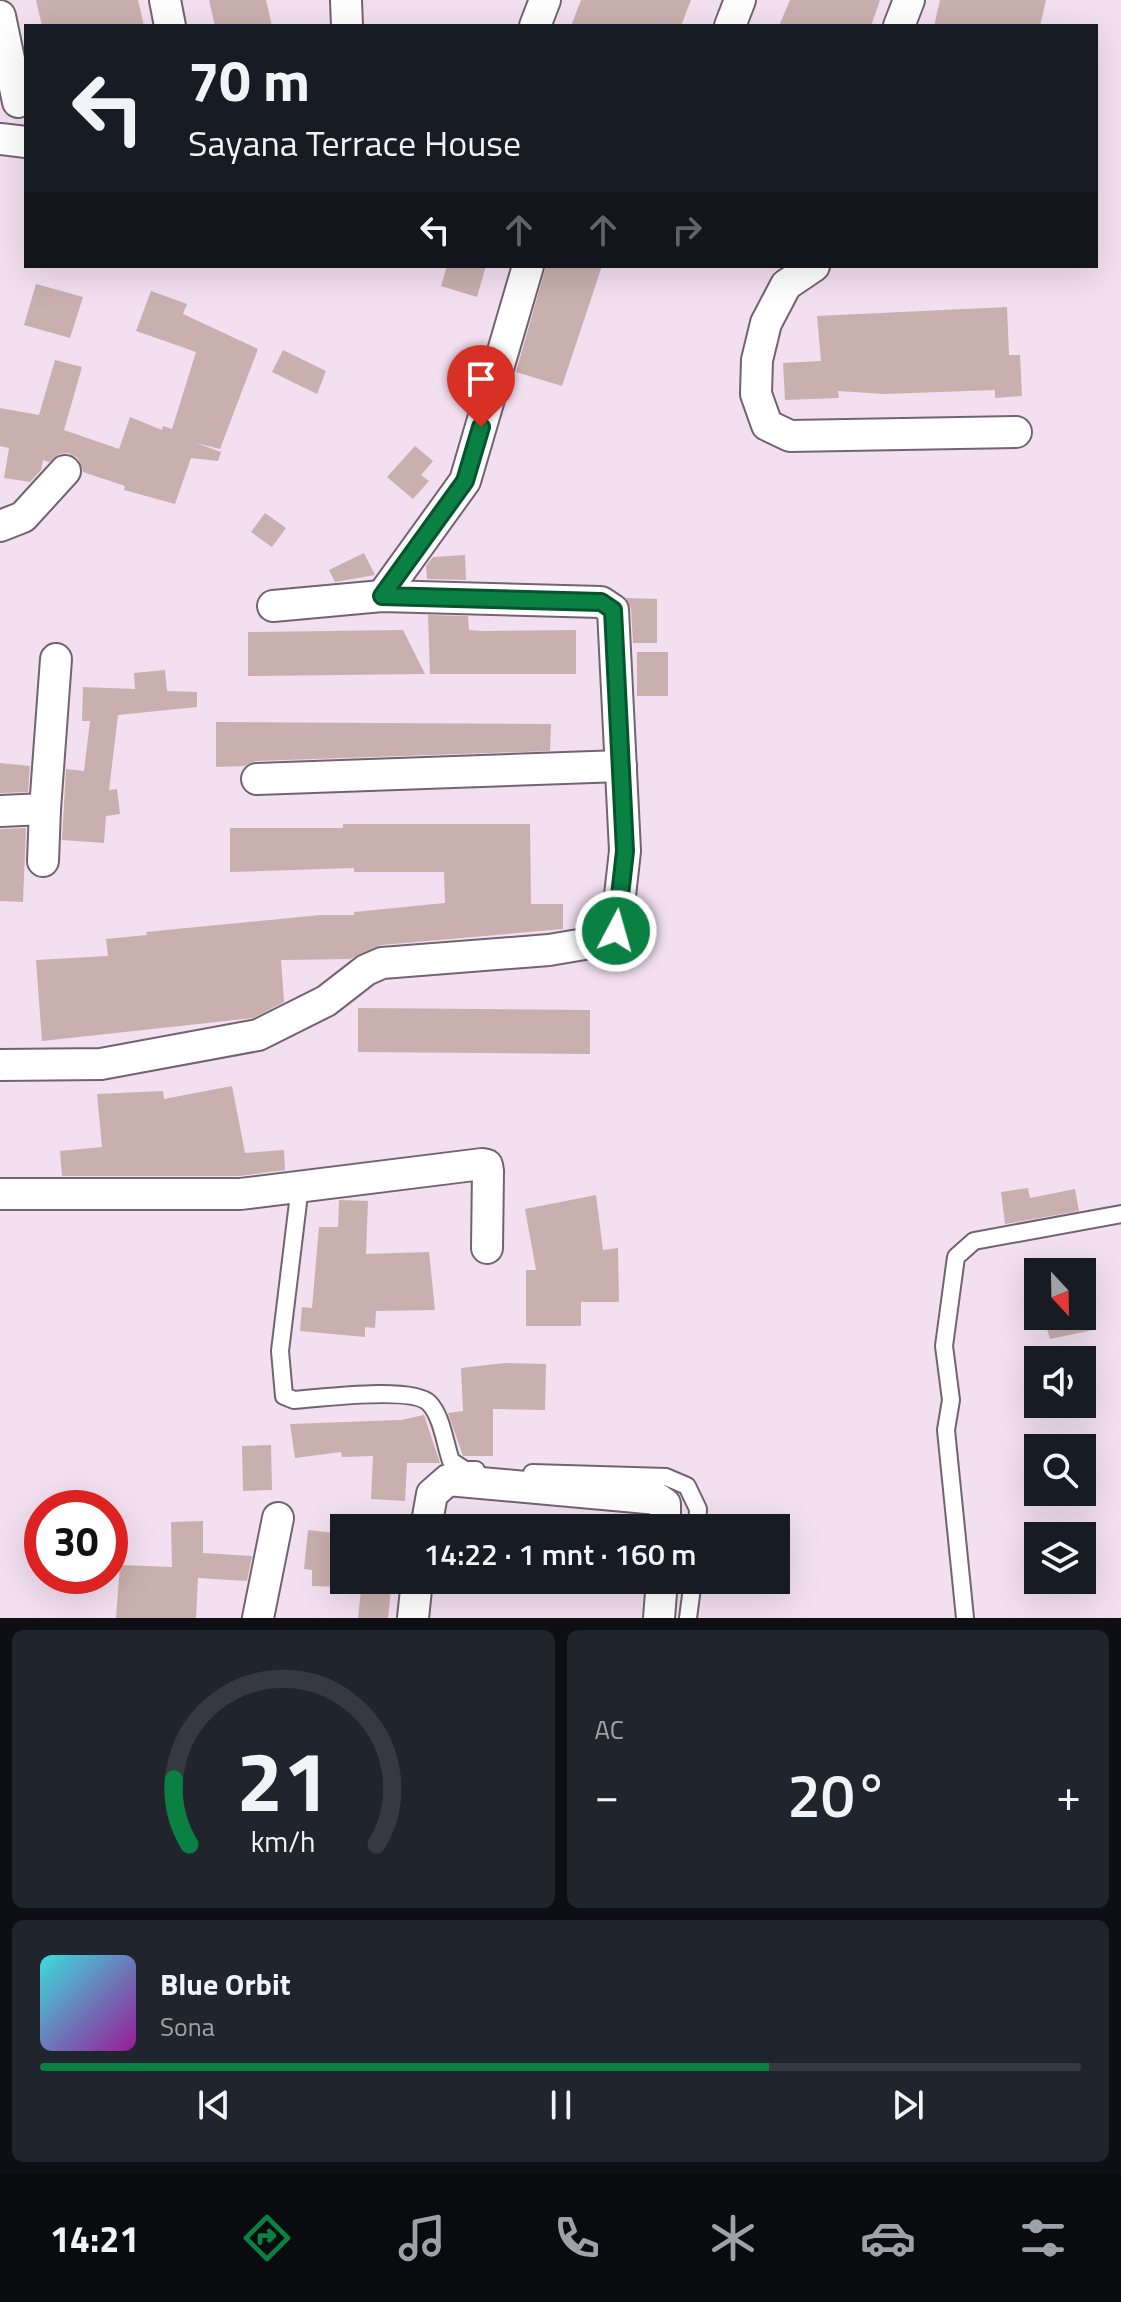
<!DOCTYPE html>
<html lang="id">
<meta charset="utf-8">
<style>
body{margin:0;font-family:"Titillium Web",sans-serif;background:#20242c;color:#f1f3f6;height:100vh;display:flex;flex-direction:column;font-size:30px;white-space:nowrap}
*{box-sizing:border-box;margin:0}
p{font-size:26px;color:#9ea1a6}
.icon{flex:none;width:44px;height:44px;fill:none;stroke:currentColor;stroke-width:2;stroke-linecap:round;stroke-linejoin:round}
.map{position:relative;height:1618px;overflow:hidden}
.side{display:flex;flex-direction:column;gap:12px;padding:12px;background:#0d0f14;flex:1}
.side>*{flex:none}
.banner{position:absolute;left:24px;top:24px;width:1074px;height:244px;border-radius:0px;box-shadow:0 8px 32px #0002;background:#171b24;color:#f1f3f6;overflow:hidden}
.needle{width:52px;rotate:158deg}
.controls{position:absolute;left:1024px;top:1258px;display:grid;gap:16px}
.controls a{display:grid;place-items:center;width:72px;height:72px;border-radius:0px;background:#171b24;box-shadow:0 8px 32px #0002;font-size:40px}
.speed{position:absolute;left:24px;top:1490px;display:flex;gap:16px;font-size:40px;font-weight:700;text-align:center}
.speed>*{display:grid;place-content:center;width:104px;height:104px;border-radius:50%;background:#171b24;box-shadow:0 8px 32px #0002;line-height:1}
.speed .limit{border:12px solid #d22;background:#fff;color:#111}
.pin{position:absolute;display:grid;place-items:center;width:68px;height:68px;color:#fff;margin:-82px -34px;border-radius:50% 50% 50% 0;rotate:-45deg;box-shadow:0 0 8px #0007}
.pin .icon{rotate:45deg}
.me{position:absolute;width:88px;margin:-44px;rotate:6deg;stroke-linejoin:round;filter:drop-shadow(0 0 6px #0008)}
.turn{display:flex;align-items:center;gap:28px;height:168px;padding:0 32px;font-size:36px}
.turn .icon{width:104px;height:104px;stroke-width:2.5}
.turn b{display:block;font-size:56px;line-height:68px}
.lanes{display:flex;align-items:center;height:76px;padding:0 32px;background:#0003;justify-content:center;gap:40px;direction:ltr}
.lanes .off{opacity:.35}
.big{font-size:60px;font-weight:600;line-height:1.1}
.side .widget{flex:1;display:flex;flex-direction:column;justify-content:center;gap:12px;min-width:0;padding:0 28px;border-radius:12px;background:#20242c}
.side .dial{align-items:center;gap:0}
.dial svg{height:208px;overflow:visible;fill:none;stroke:#363941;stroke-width:7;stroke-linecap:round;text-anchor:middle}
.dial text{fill:#f1f3f6;stroke:none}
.song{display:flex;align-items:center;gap:24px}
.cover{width:96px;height:96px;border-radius:12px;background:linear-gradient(135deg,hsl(180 70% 55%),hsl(300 70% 35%))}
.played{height:8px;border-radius:4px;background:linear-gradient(90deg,#0b8043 70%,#363941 70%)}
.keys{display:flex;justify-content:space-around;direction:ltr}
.heat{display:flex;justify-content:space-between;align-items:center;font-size:44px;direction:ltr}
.side .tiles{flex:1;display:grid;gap:12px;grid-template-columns:1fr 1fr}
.widget:last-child{grid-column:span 2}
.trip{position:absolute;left:330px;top:1514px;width:460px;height:80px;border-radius:0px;background:#171b24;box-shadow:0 8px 32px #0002;font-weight:600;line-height:80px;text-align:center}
.tab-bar{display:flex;height:128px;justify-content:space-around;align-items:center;background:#090b0e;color:#9ea1a6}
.tab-bar .icon{width:56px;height:56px}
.tab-bar .selected{color:#0b8043}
.tab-bar b{font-size:36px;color:#f1f3f6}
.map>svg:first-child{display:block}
.building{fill:#c9afae}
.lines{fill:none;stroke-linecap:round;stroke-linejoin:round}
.lane-casing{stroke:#736372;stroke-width:20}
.street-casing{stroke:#736372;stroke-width:34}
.lane{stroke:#fff;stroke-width:16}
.street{stroke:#fff;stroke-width:30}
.route-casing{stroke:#07532c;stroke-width:20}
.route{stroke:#0b8043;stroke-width:14}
</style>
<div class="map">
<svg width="1121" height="1618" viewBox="0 0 1121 1618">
<rect width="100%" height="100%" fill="#f2dff0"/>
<g class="building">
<path d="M36,0h102l6,26h-102z"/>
<path d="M209,0h57l6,26h-57z"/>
<path d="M581,0h110l-10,26h-110z"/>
<path d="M790,0h90l-9,26h-92z"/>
<path d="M940,0h106l-6,26h-106z"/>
<path d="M447,266h39l-9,31 -36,-11z"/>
<path d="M546,266h56l-40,120 -46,-14z"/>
<path d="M36,284l47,13 -13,41 -46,-13z"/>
<path d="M151,291l36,13 -4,10 75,35 -38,100 -24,-6 25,9 -3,9 -27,-3 -16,46 -51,-14 1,-4 -42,-14 -5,-14 -10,-5 -9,1 -10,8 -6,-2 -2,10 -11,12 -26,-4 5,-30 -9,-2v-38l39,7 16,-55 27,7 -18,63 55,19 11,-32 32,13 1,-4 9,3 24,-77 -60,-21z"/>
<path d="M1007,307l2,48h11l2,41 -27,2v-8l-111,4 -46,-3 1,7 -54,2 -2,-37 38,-2 -4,-45z"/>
<path d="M283,350l43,21 -9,23 -45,-22z"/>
<path d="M415,446l18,15 -12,14 8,6 -16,18 -26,-22z"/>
<path d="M265,513l21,15 -14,19 -21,-15z"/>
<path d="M364,553l11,22 -40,7 -6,-12z"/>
<path d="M465,555l1,25 -39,-1 -1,-13 7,-9z"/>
<path d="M626,598l31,1v44h-24l-2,-34z"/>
<path d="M428,615l40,1 1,14 13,1 94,-1v44h-146z"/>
<path d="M403,630l22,44 -177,2v-44z"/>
<rect x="637" y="652" width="31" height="44"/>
<path d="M165,670l2,21 30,1v15l-79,8 -9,75 8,-1 3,25 -14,2 -2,27 -42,-3 4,-71 18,2 6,-50h-8l1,-34 52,2 -1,-16z"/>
<path d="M216,722l335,2 -1,27 -294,10 -11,5 -29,1z"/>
<path d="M0,763l30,3 -2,26 -28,1z"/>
<path d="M343,824h187l1,80h32v25l-182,16 -31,14 -69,1 3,42 -31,16 -211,23 -6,-81 72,-4 -2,-17 41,-4 -1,-3 175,-17h33v-3l91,-9 -1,-31h-90v-4l-124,4v-44h113z"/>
<path d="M26,828l-3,74 -23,-1v-72z"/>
<path d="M358,1008l232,2v44l-232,-2z"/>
<path d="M232,1086l13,67 39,-3 1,20 -46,6h-177l-2,-25 42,-4 -5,-53 66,-3 1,8z"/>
<path d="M1028,1188l2,10 45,-9 4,22 -74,13 -4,-32z"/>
<path d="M596,1195l7,55 15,-2 1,54h-38v24h-55v-56h10l-11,-61z"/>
<path d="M339,1200l29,1 -2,53 63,-2 6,58 -59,1 -1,17 -10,-1v10l-65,-6 2,-24 10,1 7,-81h19z"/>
<path d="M1087,1302l6,28 -43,9 -7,-23h39v-13z"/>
<path d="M505,1363l41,1 -1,46 -52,-1v47h-30l-15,-43 15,-2 -2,-43z"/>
<path d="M424,1415l16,48h-33l-2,38 -34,-2 2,-43 -31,1 -1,-5 -46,6 -5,-34 111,-4z"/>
<path d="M271,1445l1,45 -29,1 -1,-45z"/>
<path d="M203,1521v32l49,3 -5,25 -49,-3 -2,40h-80l4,-53 52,2 -1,-45z"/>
<path d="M308,1530l36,4v53l-32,-1v-16l-8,-1z"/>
<path d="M362,1580h30l-4,38h-30z"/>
</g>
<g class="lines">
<defs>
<g id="lane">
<path d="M300,1186l-20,165 4,45 10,4c27,-2 118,-14 135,3 13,13 16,41 22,58l14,9h11"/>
<path d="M532,1473l134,4 21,9 11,23 -1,19"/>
<path d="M688,1618l5,-38"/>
<path d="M965,1618l-19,-188 5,-30 -7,-54 12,-89 18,-16 147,-27"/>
</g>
<g id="street">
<path d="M165,0l5,26"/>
<path d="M346,0l1,26"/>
<path d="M0,16l18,86"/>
<path d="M535,26l10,-26"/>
<path d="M730,26l10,-26"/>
<path d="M899,26l10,-26"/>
<path d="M0,139l26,3"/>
<path d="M814,266l-28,19 -20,38 -9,37 -1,34 11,31 23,11 226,-4"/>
<path d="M0,526l23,-9 42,-46"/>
<path d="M382,596l83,-115 63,-215"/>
<path d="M257,779l364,-13"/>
<path d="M0,811l45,-2 11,-150"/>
<path d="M43,861l2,-52"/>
<path d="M0,1065l101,-1 157,-29 68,-34 40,-31 16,-7 167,-13 59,-10 8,-9 9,-80 -12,-241 -12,-8 -219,-6 -109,10"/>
<path d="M0,1194h240l242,-30 5,1 1,6 -1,77"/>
<path d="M426,1528l6,-34 16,-14 210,19 7,5v24"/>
<path d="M258,1618l20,-100"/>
<path d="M413,1618l4,-38"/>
<path d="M659,1618l3,-38"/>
</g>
</defs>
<use href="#lane" class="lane-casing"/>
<use href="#street" class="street-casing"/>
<use href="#lane" class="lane"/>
<use href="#street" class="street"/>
</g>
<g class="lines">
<defs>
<path id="route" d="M481,427l-16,54 -83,115 219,6 12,8 12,241 -9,80"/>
</defs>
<use href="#route" class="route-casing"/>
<use href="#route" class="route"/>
</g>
</svg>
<div class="controls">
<a><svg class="needle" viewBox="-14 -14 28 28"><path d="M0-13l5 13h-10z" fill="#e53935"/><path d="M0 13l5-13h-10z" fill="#9ea1a6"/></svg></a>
<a><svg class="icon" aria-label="sound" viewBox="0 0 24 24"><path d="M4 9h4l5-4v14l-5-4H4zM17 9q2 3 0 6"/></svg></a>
<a><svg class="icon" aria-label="search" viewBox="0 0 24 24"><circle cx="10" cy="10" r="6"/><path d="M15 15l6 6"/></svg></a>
<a><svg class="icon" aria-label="layers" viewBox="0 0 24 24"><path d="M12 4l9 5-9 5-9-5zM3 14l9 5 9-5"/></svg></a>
</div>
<div class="speed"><div class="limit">30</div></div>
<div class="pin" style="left:481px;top:427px;background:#d93025"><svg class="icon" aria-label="arrive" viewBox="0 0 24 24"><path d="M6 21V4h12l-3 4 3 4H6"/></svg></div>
<svg class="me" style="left:616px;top:931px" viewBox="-20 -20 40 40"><circle r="17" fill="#0b8043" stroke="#fff" stroke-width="3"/><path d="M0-11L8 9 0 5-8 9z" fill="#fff"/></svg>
<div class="trip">14:22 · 1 mnt · 160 m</div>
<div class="banner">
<div class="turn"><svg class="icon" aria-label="left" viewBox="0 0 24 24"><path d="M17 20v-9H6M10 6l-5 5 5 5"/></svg><div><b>70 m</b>Sayana Terrace House</div></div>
<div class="lanes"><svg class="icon" aria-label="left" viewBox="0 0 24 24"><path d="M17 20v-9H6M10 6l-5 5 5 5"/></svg><svg class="icon off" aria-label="ahead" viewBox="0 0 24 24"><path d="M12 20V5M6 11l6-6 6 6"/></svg><svg class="icon off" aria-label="ahead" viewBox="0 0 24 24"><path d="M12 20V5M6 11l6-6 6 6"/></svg><svg class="icon off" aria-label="right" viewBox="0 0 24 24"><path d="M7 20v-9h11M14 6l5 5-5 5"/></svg></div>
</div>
</div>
<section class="side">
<div class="tiles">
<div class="widget dial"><svg viewBox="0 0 100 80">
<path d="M14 69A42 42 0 1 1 86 69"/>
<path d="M14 69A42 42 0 0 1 8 44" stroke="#0b8043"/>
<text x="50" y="56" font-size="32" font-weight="700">21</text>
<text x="50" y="72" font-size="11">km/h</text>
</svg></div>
<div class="widget"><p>AC</p>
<div class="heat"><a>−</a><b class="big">20°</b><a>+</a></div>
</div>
<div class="widget">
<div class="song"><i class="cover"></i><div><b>Blue Orbit</b><p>Sona</p></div></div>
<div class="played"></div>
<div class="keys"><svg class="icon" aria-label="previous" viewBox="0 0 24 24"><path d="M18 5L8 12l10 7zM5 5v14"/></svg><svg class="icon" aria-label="pause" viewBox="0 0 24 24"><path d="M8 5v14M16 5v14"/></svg><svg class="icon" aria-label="next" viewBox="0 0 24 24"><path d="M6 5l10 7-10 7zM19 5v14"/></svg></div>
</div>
</div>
</section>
<nav class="tab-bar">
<b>14:21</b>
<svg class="icon selected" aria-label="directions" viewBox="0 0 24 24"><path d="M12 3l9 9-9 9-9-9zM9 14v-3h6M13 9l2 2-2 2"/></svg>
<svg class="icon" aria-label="music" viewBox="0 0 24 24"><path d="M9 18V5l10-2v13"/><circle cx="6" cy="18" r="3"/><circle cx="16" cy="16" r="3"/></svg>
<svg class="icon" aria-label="phone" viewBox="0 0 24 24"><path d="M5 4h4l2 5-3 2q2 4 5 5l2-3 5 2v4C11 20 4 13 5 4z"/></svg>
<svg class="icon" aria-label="climate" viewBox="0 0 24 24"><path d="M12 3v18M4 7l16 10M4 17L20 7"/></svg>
<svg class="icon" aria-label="car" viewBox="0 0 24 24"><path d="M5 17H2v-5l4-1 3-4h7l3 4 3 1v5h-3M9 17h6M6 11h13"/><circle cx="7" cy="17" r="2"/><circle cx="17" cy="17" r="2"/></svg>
<svg class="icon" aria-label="filters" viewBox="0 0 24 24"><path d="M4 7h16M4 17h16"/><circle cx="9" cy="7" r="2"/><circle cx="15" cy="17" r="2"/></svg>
</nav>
